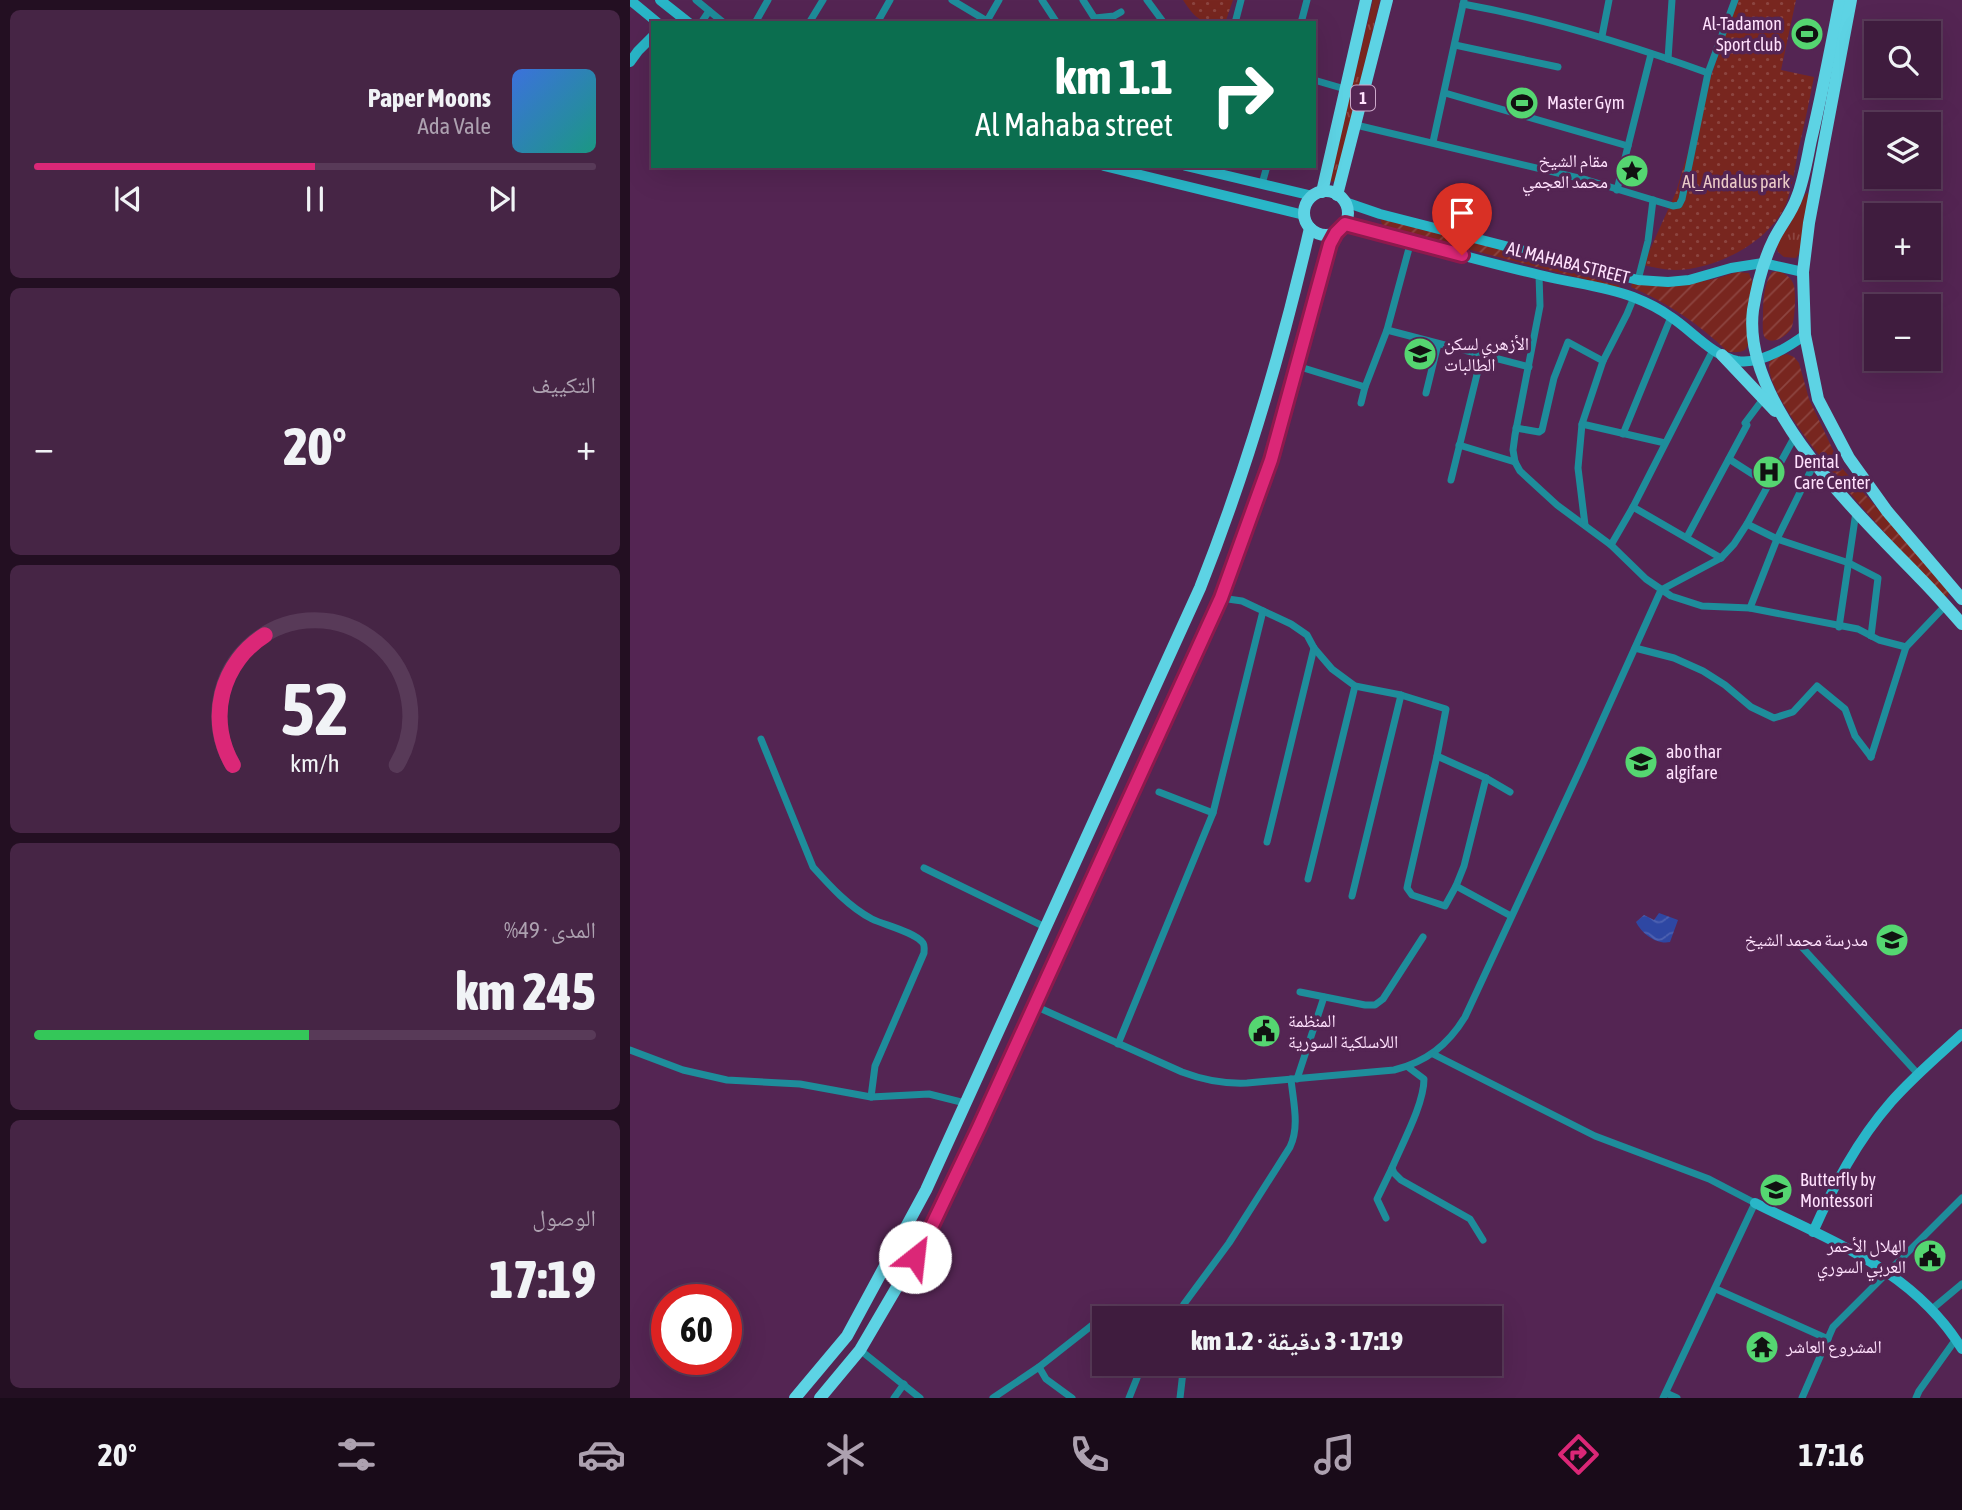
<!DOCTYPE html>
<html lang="ar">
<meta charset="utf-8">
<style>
body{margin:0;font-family:"Asap Condensed","Noto Naskh Arabic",sans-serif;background:#462545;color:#f1f3f6;direction:rtl;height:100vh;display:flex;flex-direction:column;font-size:26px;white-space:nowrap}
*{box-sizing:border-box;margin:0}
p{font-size:23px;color:#ada1b0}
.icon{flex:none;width:38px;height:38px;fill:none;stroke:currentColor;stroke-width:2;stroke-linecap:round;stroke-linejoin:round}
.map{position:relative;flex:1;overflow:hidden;direction:ltr}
.drawer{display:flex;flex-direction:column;gap:10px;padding:10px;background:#230f22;width:630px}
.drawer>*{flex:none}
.hud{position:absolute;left:21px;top:21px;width:665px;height:147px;border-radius:0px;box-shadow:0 7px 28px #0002,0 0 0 2px #583a58;direction:rtl;background:#0b6e4f;color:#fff;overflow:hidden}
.tools{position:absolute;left:1234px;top:21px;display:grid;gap:14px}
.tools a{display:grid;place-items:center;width:77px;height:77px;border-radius:0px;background:#3f1c3e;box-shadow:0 7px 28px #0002,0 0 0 2px #583a58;font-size:35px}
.speed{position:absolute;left:21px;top:1284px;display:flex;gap:14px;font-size:35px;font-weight:700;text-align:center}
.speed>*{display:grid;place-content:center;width:91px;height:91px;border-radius:50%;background:#3f1c3e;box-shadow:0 7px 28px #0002,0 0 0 2px #583a58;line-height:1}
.speed .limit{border:10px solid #d22;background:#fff;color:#111}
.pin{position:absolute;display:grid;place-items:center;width:60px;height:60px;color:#fff;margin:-72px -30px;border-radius:50% 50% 50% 0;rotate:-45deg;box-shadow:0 0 7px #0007}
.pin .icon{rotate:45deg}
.me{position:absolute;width:77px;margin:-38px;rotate:29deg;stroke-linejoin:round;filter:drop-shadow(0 0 5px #0008)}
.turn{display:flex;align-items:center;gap:24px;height:147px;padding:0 28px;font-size:32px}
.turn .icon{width:91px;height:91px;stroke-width:2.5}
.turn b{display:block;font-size:49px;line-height:60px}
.big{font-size:52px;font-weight:800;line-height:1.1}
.drawer .widget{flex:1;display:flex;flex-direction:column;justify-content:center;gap:10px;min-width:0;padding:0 24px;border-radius:10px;background:#462545}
.drawer .dial{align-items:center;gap:0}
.dial svg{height:182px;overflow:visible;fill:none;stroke:#583a58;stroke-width:7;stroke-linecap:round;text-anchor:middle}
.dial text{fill:#f1f3f6;stroke:none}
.song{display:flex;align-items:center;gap:21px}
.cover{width:84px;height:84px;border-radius:10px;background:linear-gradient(135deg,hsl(220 70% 55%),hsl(170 70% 35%))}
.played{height:7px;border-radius:4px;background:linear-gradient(90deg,#db2777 50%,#583a58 50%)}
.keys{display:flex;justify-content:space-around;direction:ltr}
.heat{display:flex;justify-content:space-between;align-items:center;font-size:38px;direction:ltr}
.charge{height:10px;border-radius:5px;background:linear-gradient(90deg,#34c759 49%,#583a58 0)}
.trip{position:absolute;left:462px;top:1306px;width:410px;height:70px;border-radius:0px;background:#3f1c3e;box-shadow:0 7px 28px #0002,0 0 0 2px #583a58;font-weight:800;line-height:70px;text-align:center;direction:rtl}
.dock{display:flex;height:112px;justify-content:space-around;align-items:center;background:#190b19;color:#ada1b0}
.dock .icon{width:49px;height:49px}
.dock .active{color:#db2777}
.dock b{font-size:32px;color:#f1f3f6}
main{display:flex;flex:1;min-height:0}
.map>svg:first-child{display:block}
.grass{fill:url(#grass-tufts)}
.park{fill:url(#park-dots)}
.garden{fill:url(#garden-furrows)}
.water{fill:url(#water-waves)}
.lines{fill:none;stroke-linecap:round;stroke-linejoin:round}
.street{stroke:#1e8d9b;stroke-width:7}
.secondary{stroke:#29b6c8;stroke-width:10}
.primary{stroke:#5dd3e4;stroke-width:12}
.route-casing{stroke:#8e194d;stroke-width:18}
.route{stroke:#db2777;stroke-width:12}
.labels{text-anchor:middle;stroke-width:7;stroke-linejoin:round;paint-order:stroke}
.shield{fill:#542553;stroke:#cca9ca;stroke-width:2}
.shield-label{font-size:16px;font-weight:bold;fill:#ffe1fd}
.poi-label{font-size:18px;fill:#ffe1fd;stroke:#542553;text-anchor:start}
.park-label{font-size:18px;fill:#ebcbc7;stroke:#542553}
.street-label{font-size:18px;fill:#ffe1fd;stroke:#542553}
</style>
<main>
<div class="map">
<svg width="1332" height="1398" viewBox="0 0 1332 1398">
<defs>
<pattern id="grass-tufts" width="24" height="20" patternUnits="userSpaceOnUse" patternTransform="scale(1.75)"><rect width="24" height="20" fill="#78261f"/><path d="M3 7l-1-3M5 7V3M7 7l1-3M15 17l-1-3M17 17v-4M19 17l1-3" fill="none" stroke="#8c4540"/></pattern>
<pattern id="park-dots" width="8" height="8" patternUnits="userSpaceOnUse" patternTransform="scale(1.75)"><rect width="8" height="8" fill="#78261f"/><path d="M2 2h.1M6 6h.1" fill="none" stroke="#8c4540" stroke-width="1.8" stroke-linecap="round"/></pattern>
<pattern id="garden-furrows" width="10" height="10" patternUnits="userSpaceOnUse" patternTransform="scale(1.75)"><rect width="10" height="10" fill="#78261f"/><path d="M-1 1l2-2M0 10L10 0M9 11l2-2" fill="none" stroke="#8c4540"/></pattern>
<pattern id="water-waves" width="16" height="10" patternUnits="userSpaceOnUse" patternTransform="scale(1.75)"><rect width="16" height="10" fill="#2e47a3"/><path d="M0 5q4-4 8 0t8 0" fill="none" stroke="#4d61b1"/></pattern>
</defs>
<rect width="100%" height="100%" fill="#542553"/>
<g class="grass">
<path d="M743,0h7l-44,182 -7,-1z"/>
<path d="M1176,193l5,1 -12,60 -3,4 -12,-1 -6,-5 -1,-3 2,-10 11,-15z"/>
</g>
<g class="park">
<path d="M553,0h50l-8,23c-24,0 -28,-2 -42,-23z"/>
<path d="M1107,0h59l-15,70 33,7c-5,25 -10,50 -16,74 -3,18 -6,36 -12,53 -16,38 -71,66 -111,66 -10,0 -22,-3 -32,-5l33,-73 32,-107z"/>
</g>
<g class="garden">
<path d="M750,218l241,60 -2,10 -230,-59 -7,-5z"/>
<path d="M1149,271c7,3 13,7 15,15 2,8 1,36 -3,43 -4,7 -21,18 -27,7 -2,-5 -1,-16 -1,-22 0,-13 1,-31 9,-42z"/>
<path d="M1107,272l12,1c1,3 3,7 4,10 3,11 0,60 -8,67 -5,3 -11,2 -17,2 -29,-28 -60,-49 -97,-65l2,-7 53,4 29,-5z"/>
<path d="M1157,354l7,3 5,6 10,36 32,68 107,122 1,4 -2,4 -5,-2c-29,-32 -192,-200 -171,-237z"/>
</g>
<path class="water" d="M1029,913l19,7 -8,22c-13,3 -28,-8 -34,-20l8,-7 10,5z"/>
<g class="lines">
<g class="street">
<path d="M66,0l28,23"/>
<path d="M322,0l35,21 12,-21"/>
<path d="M412,0l15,23"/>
<path d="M453,0l14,22"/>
<path d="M517,0l17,23"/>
<path d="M833,4c84,15 165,40 245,69"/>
<path d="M465,18l19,-2 7,-4"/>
<path d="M71,23l8,-12"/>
<path d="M125,23l13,-23"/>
<path d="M179,23l14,-23"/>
<path d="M247,23l13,-23"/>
<path d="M605,23l6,-23"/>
<path d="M671,23l6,-23"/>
<path d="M972,36l7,-36"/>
<path d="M825,45l103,22"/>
<path d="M1038,59l4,-59"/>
<path d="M684,80l31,9"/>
<path d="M815,93l183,53"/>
<path d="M726,125l231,55 86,26 6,-1 3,-6 26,-126 27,-73"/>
<path d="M803,142l31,-142"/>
<path d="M632,184l5,-18"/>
<path d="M987,190l34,-136"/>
<path d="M909,275l1,31 -25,129 -2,15 2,12 5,9 37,34 54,40 35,34 25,17 31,10 48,2 108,21 21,11 27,7"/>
<path d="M1008,280l10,-39 5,-41"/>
<path d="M757,330l142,37"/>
<path d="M667,366l68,21"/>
<path d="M796,393l12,-49"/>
<path d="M731,403l4,-16 22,-57 24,-89"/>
<path d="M952,424l83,19"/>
<path d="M886,428l23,4 3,-2 12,-52 14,-36 35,19"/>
<path d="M993,434l48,-117"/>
<path d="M829,445l56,17"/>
<path d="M1099,459l39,25"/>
<path d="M821,480l31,-126"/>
<path d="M1003,507l88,51"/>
<path d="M1117,524l30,15 72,24 29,15 -7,58"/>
<path d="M955,525l-7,-57 4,-44 21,-63 24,-47 7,-17"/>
<path d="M1057,537l60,-112 -2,-2 18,-24"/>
<path d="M981,545l22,-38 80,-157"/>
<path d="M591,598l21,3 49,23 16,11 7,13 18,21 23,17 46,9 45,14 -9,47 49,22 24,14"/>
<path d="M1120,608l27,-69 38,-77"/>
<path d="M1209,627l17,-115"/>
<path d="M1005,648l39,10 29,13 22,14 26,22 23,11 19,-6 24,-26 28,23 10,27 16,21"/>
<path d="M131,739l52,128c17,19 36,40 59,52 12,6 43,13 51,24 2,3 1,6 1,10l-49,113 -4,31"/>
<path d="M807,756l-29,127 -1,5 5,7 33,11 11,-20 8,-20 22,-88"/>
<path d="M1241,757l35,-110 39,-41"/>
<path d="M529,792l54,21"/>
<path d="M637,842l47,-194"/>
<path d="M294,868l121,59"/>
<path d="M678,879l47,-193"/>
<path d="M826,886l55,30"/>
<path d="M722,896l49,-201"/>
<path d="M1170,945l118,129"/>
<path d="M670,992l65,13h10l8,-6 40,-62"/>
<path d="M405,1006l147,66c21,8 42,12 65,11l147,-13c32,-8 54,-25 71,-53l118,-254 78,-173 60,-32 13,-14 13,-20 48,-88"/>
<path d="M488,1044l95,-231 50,-202"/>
<path d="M0,1050l53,20 44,10 73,4 71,13 58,-3 36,9"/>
<path d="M803,1054l162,82 114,43 46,24 -92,195"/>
<path d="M778,1067l16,12c0,25 -22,65 -32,89l2,5 7,7 69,39 13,21"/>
<path d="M667,1079l27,-82"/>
<path d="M756,1218l-9,-19 15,-31"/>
<path d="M1086,1289l112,50"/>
<path d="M1302,1309l30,-25"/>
<path d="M548,1318l6,-14 45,-61 61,-96c10,-21 3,-46 1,-68"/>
<path d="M230,1350l60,48"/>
<path d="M409,1367l7,12 26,19"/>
<path d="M1036,1393l11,5"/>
<path d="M264,1398l10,-14"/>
<path d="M363,1398l46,-31 61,-48 4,2"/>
<path d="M499,1398l14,-35"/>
<path d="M550,1398l4,-35"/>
<path d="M1172,1398l31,-71 129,-129"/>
<path d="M1286,1398l3,-7 37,-52"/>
</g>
<g class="secondary">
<path d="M0,0l28,23"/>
<path d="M30,0l29,23"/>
<path d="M0,62l8,-11 15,-15"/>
<path d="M474,166l200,49"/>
<path d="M556,166l127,30"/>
<path d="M715,202l35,12 258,66 30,2 21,-2 42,-12 32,-5 40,9"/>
<path d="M715,224c65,17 130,36 195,51 31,8 64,11 93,22 13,5 27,12 38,20 20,13 42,39 66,44 23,4 50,-13 68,-26"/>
<path d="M1125,1203c78,39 159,68 207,146"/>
<path d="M1183,1232c21,-47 44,-91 78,-130 22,-25 47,-46 71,-68"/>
</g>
<g class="primary">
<path d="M1210,0c-9,47 -18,94 -29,140 -4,19 -7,39 -14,57 -5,15 -16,28 -23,42 -11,22 -17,46 -21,71 -12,94 106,205 166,267 15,15 29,31 43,47"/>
<path d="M1221,0l-42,223 -6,49 2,63 13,64 31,59 38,53 75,88"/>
<circle cx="696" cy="213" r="22"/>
<path d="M692,192l44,-192"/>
<path d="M707,195l50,-195"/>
<path d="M1092,355l53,56"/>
<path d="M165,1398l52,-62 79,-146 274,-602c46,-116 82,-238 110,-360"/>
<path d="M190,1398l40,-48 68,-116 51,-107 242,-529 50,-138 59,-216 6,-11"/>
</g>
</g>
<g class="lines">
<defs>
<path id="route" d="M285,1257l13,-23 51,-107 242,-529 50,-138 59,-216 6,-11 9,-9 117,31"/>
</defs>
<use href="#route" class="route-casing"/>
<use href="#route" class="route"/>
</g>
<defs>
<symbol id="stadium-disc" viewBox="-11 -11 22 22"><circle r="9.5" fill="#55d671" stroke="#542553"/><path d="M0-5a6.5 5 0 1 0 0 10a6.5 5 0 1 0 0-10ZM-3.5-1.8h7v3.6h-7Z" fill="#111"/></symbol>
<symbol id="sight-disc" viewBox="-11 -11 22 22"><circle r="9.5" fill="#55d671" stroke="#542553"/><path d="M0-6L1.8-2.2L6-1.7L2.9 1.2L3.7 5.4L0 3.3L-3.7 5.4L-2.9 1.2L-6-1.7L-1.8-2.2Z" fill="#111"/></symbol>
<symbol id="university-disc" viewBox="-11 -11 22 22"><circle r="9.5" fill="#55d671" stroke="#542553"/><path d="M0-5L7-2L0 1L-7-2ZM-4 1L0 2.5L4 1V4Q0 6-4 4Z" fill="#111"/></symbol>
<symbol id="hospital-disc" viewBox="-11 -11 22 22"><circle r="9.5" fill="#55d671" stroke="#542553"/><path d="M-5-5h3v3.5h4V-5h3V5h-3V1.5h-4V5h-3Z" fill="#111"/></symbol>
<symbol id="school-disc" viewBox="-11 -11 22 22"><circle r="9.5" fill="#55d671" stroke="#542553"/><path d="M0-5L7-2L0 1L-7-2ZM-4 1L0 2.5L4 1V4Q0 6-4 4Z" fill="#111"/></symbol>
<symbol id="civic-disc" viewBox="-11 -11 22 22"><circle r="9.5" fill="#55d671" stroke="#542553"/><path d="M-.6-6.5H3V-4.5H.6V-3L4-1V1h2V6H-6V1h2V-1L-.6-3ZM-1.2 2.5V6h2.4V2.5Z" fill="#111"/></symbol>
<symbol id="temple-disc" viewBox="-11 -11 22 22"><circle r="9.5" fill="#55d671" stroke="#542553"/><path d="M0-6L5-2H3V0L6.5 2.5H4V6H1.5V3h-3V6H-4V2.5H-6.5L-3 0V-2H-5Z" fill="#111"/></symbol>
</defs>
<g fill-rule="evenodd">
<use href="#stadium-disc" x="1158" y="15" width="38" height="38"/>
<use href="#stadium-disc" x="873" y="84" width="38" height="38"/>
<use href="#sight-disc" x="983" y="152" width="38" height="38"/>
<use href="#university-disc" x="771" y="335" width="38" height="38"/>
<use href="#hospital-disc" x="1120" y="453" width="38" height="38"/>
<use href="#school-disc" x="992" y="743" width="38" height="38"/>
<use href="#school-disc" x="1243" y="921" width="38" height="38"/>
<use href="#civic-disc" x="615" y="1012" width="38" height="38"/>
<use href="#school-disc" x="1127" y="1171" width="38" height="38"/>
<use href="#civic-disc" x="1281" y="1237" width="38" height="38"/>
<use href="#temple-disc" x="1113" y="1328" width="38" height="38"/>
</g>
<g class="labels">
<rect class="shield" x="721" y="85.5" width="24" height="25" rx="5"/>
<g class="shield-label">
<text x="733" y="104">1</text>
</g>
<g class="poi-label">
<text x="1152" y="30" text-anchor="end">Al-Tadamon<tspan x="1152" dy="21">Sport club</tspan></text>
<text x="917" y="109">Master Gym</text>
<text x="978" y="167" text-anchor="end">مقام الشيخ<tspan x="978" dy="21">محمد العجمي</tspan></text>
<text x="814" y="350">الأزهري لسكن<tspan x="814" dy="21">الطالبات</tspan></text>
<text x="1164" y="468">Dental<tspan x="1164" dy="21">Care Center</tspan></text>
<text x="1036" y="758">abo thar<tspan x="1036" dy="21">algifare</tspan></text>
<text x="1238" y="946" text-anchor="end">مدرسة محمد الشيخ</text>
<text x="658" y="1027">المنظمة<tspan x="658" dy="21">اللاسلكية السورية</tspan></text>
<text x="1170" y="1186">Butterfly by<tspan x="1170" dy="21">Montessori</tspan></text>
<text x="1276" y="1252" text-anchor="end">الهلال الأحمر<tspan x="1276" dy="21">العربي السوري</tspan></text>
<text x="1156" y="1353">المشروع العاشر</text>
</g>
<g class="park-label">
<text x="1106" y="188">Al_Andalus park</text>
</g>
<g class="street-label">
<text transform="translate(938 263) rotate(14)" y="6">AL MAHABA STREET</text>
</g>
</g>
</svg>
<div class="tools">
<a><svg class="icon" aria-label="search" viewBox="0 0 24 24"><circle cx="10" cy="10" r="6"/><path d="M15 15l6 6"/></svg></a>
<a><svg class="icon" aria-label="layers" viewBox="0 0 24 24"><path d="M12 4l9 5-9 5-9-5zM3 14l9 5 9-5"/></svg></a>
<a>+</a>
<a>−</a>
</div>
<div class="speed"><div class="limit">60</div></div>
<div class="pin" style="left:832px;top:255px;background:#d93025"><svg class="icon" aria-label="arrive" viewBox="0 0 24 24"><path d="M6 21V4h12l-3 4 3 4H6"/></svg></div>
<svg class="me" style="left:285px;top:1257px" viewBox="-20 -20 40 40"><circle r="19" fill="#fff"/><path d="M0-13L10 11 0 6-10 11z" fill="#db2777"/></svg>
<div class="trip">17:19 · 3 دقيقة · 1.2 km</div>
<div class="hud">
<div class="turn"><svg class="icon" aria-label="right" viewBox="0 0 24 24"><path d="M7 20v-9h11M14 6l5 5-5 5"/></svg><div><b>1.1 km</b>Al Mahaba street</div></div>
</div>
</div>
<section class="drawer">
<div class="widget">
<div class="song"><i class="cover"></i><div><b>Paper Moons</b><p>Ada Vale</p></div></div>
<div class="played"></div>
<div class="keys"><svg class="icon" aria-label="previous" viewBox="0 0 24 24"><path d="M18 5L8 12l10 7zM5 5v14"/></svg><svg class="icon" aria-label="pause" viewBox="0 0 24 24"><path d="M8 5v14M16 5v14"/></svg><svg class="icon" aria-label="next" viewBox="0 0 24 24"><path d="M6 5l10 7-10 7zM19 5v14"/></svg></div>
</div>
<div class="widget"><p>التكييف</p>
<div class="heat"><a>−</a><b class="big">20°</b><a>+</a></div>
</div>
<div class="widget dial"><svg viewBox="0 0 100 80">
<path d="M14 69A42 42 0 1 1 86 69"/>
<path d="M14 69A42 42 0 0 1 28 12" stroke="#db2777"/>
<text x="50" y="56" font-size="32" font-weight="700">52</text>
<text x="50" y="72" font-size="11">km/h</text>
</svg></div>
<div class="widget"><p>المدى · 49%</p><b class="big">245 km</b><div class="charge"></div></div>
<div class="widget"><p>الوصول</p><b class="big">17:19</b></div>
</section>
</main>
<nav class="dock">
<b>17:16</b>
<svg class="icon active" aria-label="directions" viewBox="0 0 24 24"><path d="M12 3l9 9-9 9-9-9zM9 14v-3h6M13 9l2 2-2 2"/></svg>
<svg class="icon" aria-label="music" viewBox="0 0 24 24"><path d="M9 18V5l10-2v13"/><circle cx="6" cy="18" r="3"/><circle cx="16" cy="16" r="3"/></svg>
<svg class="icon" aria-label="phone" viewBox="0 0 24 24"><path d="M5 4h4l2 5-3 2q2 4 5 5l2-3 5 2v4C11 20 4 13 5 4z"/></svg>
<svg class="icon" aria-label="climate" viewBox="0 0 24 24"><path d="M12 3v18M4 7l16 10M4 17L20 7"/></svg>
<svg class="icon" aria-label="car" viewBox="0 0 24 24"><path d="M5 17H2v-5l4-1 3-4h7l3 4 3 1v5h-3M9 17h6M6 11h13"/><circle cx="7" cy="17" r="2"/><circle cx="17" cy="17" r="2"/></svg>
<svg class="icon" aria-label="filters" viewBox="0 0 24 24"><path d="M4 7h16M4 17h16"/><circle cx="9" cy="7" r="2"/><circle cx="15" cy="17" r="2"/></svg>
<b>20°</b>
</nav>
